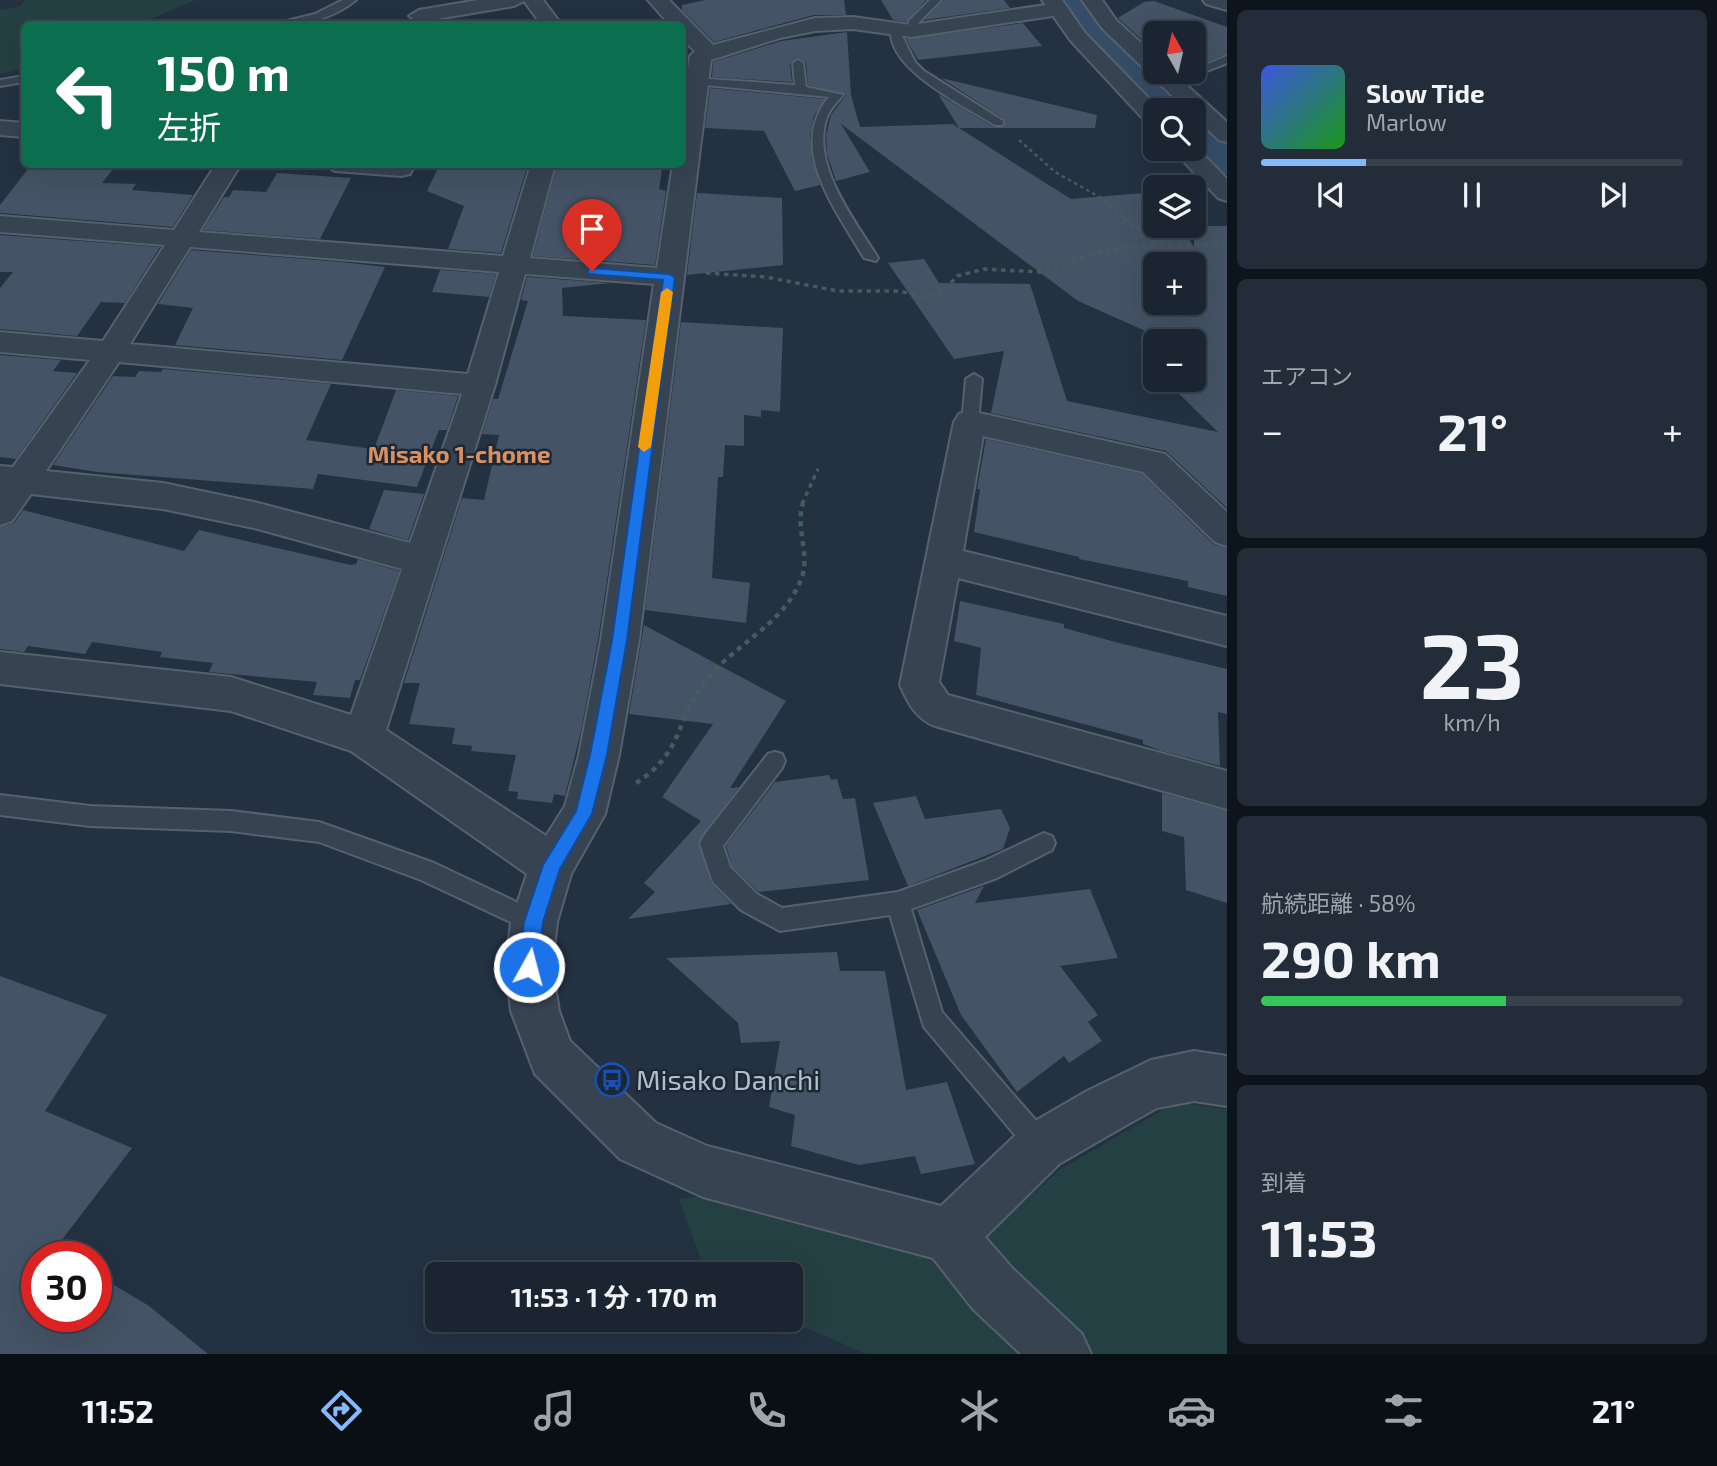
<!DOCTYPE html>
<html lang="ja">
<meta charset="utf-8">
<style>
body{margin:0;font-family:"Exo 2","Noto Sans JP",sans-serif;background:#232d39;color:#f1f3f6;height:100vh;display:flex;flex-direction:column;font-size:26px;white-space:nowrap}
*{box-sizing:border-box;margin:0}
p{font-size:23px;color:#9fa5ab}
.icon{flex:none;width:38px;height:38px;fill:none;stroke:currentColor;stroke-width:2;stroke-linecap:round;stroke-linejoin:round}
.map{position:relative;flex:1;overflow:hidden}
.side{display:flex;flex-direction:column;gap:10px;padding:10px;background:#0e141b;width:490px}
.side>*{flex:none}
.top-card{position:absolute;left:21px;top:21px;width:665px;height:147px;border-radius:10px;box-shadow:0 7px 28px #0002,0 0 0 2px #38424d;background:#0b6e4f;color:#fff;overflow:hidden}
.needle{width:46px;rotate:352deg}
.controls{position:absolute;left:1143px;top:21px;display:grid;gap:14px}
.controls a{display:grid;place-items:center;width:63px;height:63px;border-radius:10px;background:#1a2531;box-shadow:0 7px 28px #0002,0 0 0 2px #38424d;font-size:35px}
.speed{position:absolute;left:21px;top:1241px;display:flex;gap:14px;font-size:35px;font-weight:700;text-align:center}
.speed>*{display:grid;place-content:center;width:91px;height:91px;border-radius:50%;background:#1a2531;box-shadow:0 7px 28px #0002,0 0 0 2px #38424d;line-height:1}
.speed .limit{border:10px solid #d22;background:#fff;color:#111}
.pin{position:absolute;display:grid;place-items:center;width:60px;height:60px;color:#fff;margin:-72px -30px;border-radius:50% 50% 50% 0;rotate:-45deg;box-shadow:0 0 7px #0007}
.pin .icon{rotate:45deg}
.me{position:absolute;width:77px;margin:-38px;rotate:7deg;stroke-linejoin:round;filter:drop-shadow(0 0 5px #0008)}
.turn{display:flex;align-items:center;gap:24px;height:147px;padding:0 21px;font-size:32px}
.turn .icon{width:91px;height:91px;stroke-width:2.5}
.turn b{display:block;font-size:49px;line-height:60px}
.big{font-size:52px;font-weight:700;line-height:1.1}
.side .tile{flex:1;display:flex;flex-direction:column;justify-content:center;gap:10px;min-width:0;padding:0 24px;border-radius:10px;background:#232d39}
.side .dial{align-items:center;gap:0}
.dial b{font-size:91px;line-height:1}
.song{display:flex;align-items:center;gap:21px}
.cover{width:84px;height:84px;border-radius:10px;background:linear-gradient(135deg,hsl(230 70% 55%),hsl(120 70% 35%))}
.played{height:7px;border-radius:4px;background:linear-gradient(90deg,#85b9ff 25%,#38424d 25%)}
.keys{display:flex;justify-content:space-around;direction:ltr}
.heat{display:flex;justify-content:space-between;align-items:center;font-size:38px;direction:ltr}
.charge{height:10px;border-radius:5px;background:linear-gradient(90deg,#34c759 58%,#38424d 0)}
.trip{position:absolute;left:425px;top:1262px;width:378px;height:70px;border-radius:10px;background:#1a2531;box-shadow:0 7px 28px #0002,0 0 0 2px #38424d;font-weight:700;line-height:70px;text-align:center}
.tab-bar{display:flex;height:112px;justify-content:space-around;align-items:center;background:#0a0f14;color:#9fa5ab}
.tab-bar .icon{width:49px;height:49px}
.tab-bar .on{color:#85b9ff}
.tab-bar b{font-size:32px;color:#f1f3f6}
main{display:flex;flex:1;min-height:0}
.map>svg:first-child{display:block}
.green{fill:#254042}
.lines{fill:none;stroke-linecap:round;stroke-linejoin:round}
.river{fill:#354d69;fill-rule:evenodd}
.building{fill:#445365;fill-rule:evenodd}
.service-casing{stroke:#55616e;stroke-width:4}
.minor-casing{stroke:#55616e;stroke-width:4}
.tertiary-casing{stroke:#55616e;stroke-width:4}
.path-far2{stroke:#435d5f;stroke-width:2.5;stroke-dasharray:3.5 3.5;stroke-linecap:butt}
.path-far1{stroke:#435d5f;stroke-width:3.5;stroke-dasharray:4.5 4.5;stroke-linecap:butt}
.path{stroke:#435d5f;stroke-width:4.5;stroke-dasharray:5 5;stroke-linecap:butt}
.service{fill:#374351;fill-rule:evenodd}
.minor{fill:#374351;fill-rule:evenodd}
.tertiary{fill:#374351;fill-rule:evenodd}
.route{fill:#1a73e8;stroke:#114b97;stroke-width:2}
.slow{fill:#f59e0b}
.labels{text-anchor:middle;stroke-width:5;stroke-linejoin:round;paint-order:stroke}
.neighbourhood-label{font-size:24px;font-weight:bold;fill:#dd905d;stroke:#1c2836}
.near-poi-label{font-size:28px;fill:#b4becb;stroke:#1c2836;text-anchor:start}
</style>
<main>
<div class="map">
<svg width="1227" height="1354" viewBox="0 0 1227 1354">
<rect width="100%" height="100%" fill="#233141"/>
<g class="green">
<path d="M25,0h170l-56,24h-115v45l-24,5v-64l21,-4z"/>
<path d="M1176,1102l51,7v245h-360l-80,-34h4v-46h-85l-27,-75 43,-6 264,43 73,-66z"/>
</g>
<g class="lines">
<path class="river" d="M1057,0h40l17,23 41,41v8h8l35,38 -2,3 14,3 17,18v41l-17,-4 -20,-22h4v-39h-39v4l-69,-73z"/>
</g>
<g class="building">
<path d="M705,0h139l2,15h-32l-100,27 -32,-32v-5z"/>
<path d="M881,0h45l-20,22 -13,-2z"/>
<path d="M944,0h60l6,8 -86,12z"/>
<path d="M1154,1l73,26v27l-33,13v-34h-39v19l-37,-34 26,-16z"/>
<path d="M1023,23l19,23 -124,14 -12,-21z"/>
<path d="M847,32l4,63 9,32 93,-3 6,4 -21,-34 56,33h11l-1,-8 -63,-41 156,37 -2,13h-136l112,71 84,-7v34h26l13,21v-21h33v282l-61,-57 -175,-38 13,-62 -50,8 -66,-96 36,-4 15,24 91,1 37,117 151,31 -53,-52h29l2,-26 -2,-13h-26l-90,-40 -237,-177 29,48 -34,9 -9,-27 -1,-19 5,-20 15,-20 -38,-10 -2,-22 -7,-5 -9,5 2,19 -80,-5 1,-15 68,-21zM1155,264h39v39h-39z"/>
<path d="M710,88l115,11 -11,17 -4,21 2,22 8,26 -25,6 -31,-60 -59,-3z"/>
<path d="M32,164h85l-15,19 34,1 -4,6 61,5 -20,32 -173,-14v-8z"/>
<path d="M440,164h88l-27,89 -53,-4 16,-43 -37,-15z"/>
<path d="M557,164h106l-4,25 7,2 -11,74 -122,-9z"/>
<path d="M277,173l74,5 -31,61 -117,-9 21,-33h5l4,-7 33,2z"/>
<path d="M697,193l85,5 1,67 -96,10z"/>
<path d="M0,235l160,12 -35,56 -24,-1 -24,34 -77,-7v-41l13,-16h-13z"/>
<path d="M191,250l151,12 43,5 -43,93 -167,-15 18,-37 -35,-4z"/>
<path d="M440,270l56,4 -7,23 -57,-5z"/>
<path d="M527,277l84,6 -49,5 1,28 83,4 -48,320 -17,91 -16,65 -11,-2 -2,9 -35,-4 1,-7 -10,-1 8,-36 -45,-4 1,-5 -20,-2 3,-16 -46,-4 11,-41h-16l58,-185 22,2 15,-65 -17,-1 11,-35h5l30,-98 -7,-1z"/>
<path d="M681,322l102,6 -3,84 -19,-2v7l-17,-2v31l-19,-1 -2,32h-5l-6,101 38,5 -4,40 -101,-13z"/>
<path d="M0,355l61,5 -8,11 24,2 -61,86 -16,-2z"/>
<path d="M163,369l168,15 -25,56 68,9 22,-59 62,6 -11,34h-8l-22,57 -99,-13 -5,15 -216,-17 -44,-7 60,-89 22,1 4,-6 22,1z"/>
<path d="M986,439l156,35 71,70 14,4v48l-39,-9v-6l-109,-22v-2l-105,-25 6,-43h-3z"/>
<path d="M384,490l40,4 -16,46 -39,-11z"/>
<path d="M23,510l161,41 15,-21 152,35 5,-1 2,-5 41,12 -39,109h-5l-5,18 -37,-3 4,-13 -108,-10 4,-9 -53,-6 2,-5 -70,-10 -7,12 -57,-8 -4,6 -24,-3v-122l14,-4z"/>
<path d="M960,601l104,23v4l55,15 108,26v45l-9,-2 2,54 -58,-15 -19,-7v-4l-167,-45 5,-47 -27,-7z"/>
<path d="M644,625l142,76 -56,87 9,-1 -41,56 13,40 20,21 -103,15 27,-27 -11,-9 57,-62 -39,-24 51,-73 -84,-10z"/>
<path d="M829,775l2,5 6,-1 6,20 12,-1 14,82 -110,12 -27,-26 -6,-20 49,-64z"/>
<path d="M1162,793l65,18v92l-41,-13 -2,-53 -22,-6z"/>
<path d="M916,796l9,23 76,-10 9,19 -7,21 -95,37 -35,-83z"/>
<path d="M984,886l-9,17 115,-14 28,69 -58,8 38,49 -10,7 14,19 -33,22 -5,-7 -47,36 -56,-77 -44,-105z"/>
<path d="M837,952l3,19h45l21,119 41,-8 28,82 -54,10 -6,-18 -56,9 -68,-19 4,-31 -26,-8 11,-66 -39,2 -3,-20 -72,-65z"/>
<path d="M0,976l107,39 -62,96 87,37 -77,101 12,7h-30v60h59v-42l53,32 59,48h-208z"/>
</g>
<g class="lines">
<defs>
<g id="service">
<path d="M343,0h13c-22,18 -54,27 -82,24l41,-10z"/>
<path d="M930,0h11l-22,22 -4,11h-8l2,-12z"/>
<path d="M891,30h8l16,32 9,9 79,50v4h-8c-30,-19 -107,-55 -104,-95z"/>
<path d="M1227,56v7l-53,21 -10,-2z"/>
<path d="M798,60l5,3 3,24 37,8c-6,7 -13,14 -16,22 -17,48 28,103 51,141l-2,3 -12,-3c-27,-47 -78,-110 -35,-161l-134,-13 -6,-3 6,-3 100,7 -2,-22z"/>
<path d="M24,76v6l-24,4v-6z"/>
<path d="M974,374l8,5 -4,43 -8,6 -8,-6 4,-43z"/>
<path d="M775,752l7,2 3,7 -3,7 -59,78 7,21 27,27 25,14 116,-16 86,-31 60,-28 8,3 3,7 -3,7 -55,28 -86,31 31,103 108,125 4,9 -4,9 -9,4 -9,-4 -108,-128 -34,-112 -110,16 -39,-21 -28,-28 -13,-38 3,-7 65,-83z"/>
<path d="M0,795l90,11 141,5 88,11 115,41 108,51 3,8 -3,8 -8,3 -113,-53 -102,-38 -88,-11 -141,-5 -90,-11z"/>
</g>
<g id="minor">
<path d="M478,0h65l18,24h-20l-17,-23 -10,5 -95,16 -10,-6 10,-6z"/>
<path d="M648,0h21l44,45 102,-27 38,-1 58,8 148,-22 10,6 -10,6 -148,22 -58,-8 -38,2 -35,7 -69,22 -72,580 -20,115 -14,59 -34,60 -14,48 -5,45 7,44 11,30 86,82 51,23 234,60 82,-78 64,-37 64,-31 43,-9 33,5v50l-33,-5 -37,7 -34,19 -64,37 -74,73 28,32 69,65 9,20h-70l-48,-45 -40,-51 -230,-61 -83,-38 -85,-85 -24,-63 -5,-44 5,-45 16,-48 -176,-123 -120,-40 -231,-27v-32l231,25 120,38 51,-146 -144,-40 -95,-20 -132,-15 -19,27 -12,4v-59l13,1 77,-107 -90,-8v-20l103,9 62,-96 -165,-13v-16l174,14 42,-66h25l-42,68 304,24 28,-92h24l-25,94 127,10 16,-104h9v-59l8,-49 5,-5 -13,-12v-15h-13zM190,247l309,25 -31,102 -338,-30zM525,274l129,10 -53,356 -22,115 -14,51 -19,30 -160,-106 109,-345zM119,362l343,32 -52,149 -152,-40 -95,-20 -117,-12z"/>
<path d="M1082,0h20l14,20 39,36v16h17l55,50v20l-8,-2 -25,-24v-6h-7l-85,-82z"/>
<path d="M1203,0h24v10l-21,-6z"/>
<path d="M0,121l24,2v14l-24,-2z"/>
<path d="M323,164h92l-5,10 -9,2 -66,-5z"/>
<path d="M970,411l195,43 62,58v34l-12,-4 -72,-70 -160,-36 -20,115 264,65v30l-269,-68 -19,104 9,13 279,76v38l-292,-83c-19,-7 -27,-23 -35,-41l54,-263 5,-8z"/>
</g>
<g id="tertiary">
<path d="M1042,0h20l23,33 75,77h-5v15l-8,-2 -76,-82z"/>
<path d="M1194,145l33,34v22l-9,-3 -46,-49h22z"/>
</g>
</defs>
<use href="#service" class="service-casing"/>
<use href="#minor" class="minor-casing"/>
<use href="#tertiary" class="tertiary-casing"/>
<path class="path-far2" d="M1019,140l36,32 48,27 22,21"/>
<g class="path-far1">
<path d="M1123,218l37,25"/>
<path d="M706,273l60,4 72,14h61l25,6 19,-5 14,-16 27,-7 56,3 59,-20 48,-7h80"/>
<path d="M802,504l16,-35"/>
</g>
<path class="path" d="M636,783c47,-30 39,-61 68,-100 29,-39 81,-58 98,-106 8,-24 -7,-49 1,-74"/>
<use href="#service" class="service"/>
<use href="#minor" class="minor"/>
<use href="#tertiary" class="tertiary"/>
</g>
<path class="route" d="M592,268l77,6 6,3 -48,363 -20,115 -15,59 -32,55 -17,53 -5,45 -3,7 -6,2 -7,-2 -3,-7 5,-45 19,-57 33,-54 14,-56 22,-115 51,-360 -75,-6v-5z"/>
<path class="slow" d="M667,288l6,4 -22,155 -7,5 -6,-5 23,-155z"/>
<defs>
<symbol id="bus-ring" viewBox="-11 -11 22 22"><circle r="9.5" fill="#1c2836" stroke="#1a4fb4" stroke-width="1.5"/><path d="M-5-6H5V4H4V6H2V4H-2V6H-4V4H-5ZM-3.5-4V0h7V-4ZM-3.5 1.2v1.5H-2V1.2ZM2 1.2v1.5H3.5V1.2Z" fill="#1a4fb4"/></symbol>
</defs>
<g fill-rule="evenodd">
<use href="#bus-ring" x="593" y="1061" width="38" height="38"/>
</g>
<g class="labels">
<g class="neighbourhood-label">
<text x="459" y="463">Misako 1-chome</text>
</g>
<g class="near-poi-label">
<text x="636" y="1090">Misako Danchi</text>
</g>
</g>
</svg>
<div class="controls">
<a><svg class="needle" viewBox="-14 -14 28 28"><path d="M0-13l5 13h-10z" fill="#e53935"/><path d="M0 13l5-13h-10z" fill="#9fa5ab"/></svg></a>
<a><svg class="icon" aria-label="search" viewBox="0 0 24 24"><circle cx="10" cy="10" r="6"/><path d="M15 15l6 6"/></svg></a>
<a><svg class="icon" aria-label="layers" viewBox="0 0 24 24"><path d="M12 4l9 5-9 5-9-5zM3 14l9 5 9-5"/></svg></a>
<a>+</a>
<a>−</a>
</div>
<div class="speed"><div class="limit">30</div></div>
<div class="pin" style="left:592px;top:271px;background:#d93025"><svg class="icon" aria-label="arrive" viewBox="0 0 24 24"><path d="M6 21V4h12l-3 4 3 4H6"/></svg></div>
<svg class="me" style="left:529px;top:967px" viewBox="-20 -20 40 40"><circle r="17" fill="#1a73e8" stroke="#fff" stroke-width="3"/><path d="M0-11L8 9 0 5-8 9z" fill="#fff"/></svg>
<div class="trip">11:53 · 1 分 · 170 m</div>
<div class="top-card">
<div class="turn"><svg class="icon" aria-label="left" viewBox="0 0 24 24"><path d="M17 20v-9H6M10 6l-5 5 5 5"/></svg><div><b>150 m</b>左折</div></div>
</div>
</div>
<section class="side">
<div class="tile">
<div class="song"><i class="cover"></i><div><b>Slow Tide</b><p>Marlow</p></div></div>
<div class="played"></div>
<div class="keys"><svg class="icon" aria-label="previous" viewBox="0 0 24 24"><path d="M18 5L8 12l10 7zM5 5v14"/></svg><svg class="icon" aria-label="pause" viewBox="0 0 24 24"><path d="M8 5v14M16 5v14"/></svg><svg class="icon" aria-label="next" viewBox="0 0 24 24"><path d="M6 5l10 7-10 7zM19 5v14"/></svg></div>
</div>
<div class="tile"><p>エアコン</p>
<div class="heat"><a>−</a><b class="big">21°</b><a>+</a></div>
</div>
<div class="tile dial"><b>23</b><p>km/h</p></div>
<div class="tile"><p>航続距離 · 58%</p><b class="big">290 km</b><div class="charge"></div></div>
<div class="tile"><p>到着</p><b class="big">11:53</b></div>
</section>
</main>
<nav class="tab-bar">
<b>11:52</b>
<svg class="icon on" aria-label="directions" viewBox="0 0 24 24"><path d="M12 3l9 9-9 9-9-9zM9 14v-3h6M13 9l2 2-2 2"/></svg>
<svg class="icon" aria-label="music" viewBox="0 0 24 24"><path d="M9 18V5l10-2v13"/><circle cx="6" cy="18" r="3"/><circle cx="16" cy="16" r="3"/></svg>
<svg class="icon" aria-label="phone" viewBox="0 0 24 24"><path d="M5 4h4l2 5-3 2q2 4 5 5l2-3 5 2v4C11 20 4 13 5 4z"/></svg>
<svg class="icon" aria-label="climate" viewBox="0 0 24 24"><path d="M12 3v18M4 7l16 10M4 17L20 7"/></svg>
<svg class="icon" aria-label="car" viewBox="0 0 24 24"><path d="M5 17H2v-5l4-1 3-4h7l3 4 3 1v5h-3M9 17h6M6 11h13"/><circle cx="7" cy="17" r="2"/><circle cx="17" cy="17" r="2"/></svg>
<svg class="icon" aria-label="filters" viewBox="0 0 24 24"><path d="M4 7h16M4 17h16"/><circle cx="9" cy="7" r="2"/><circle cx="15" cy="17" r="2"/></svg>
<b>21°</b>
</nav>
